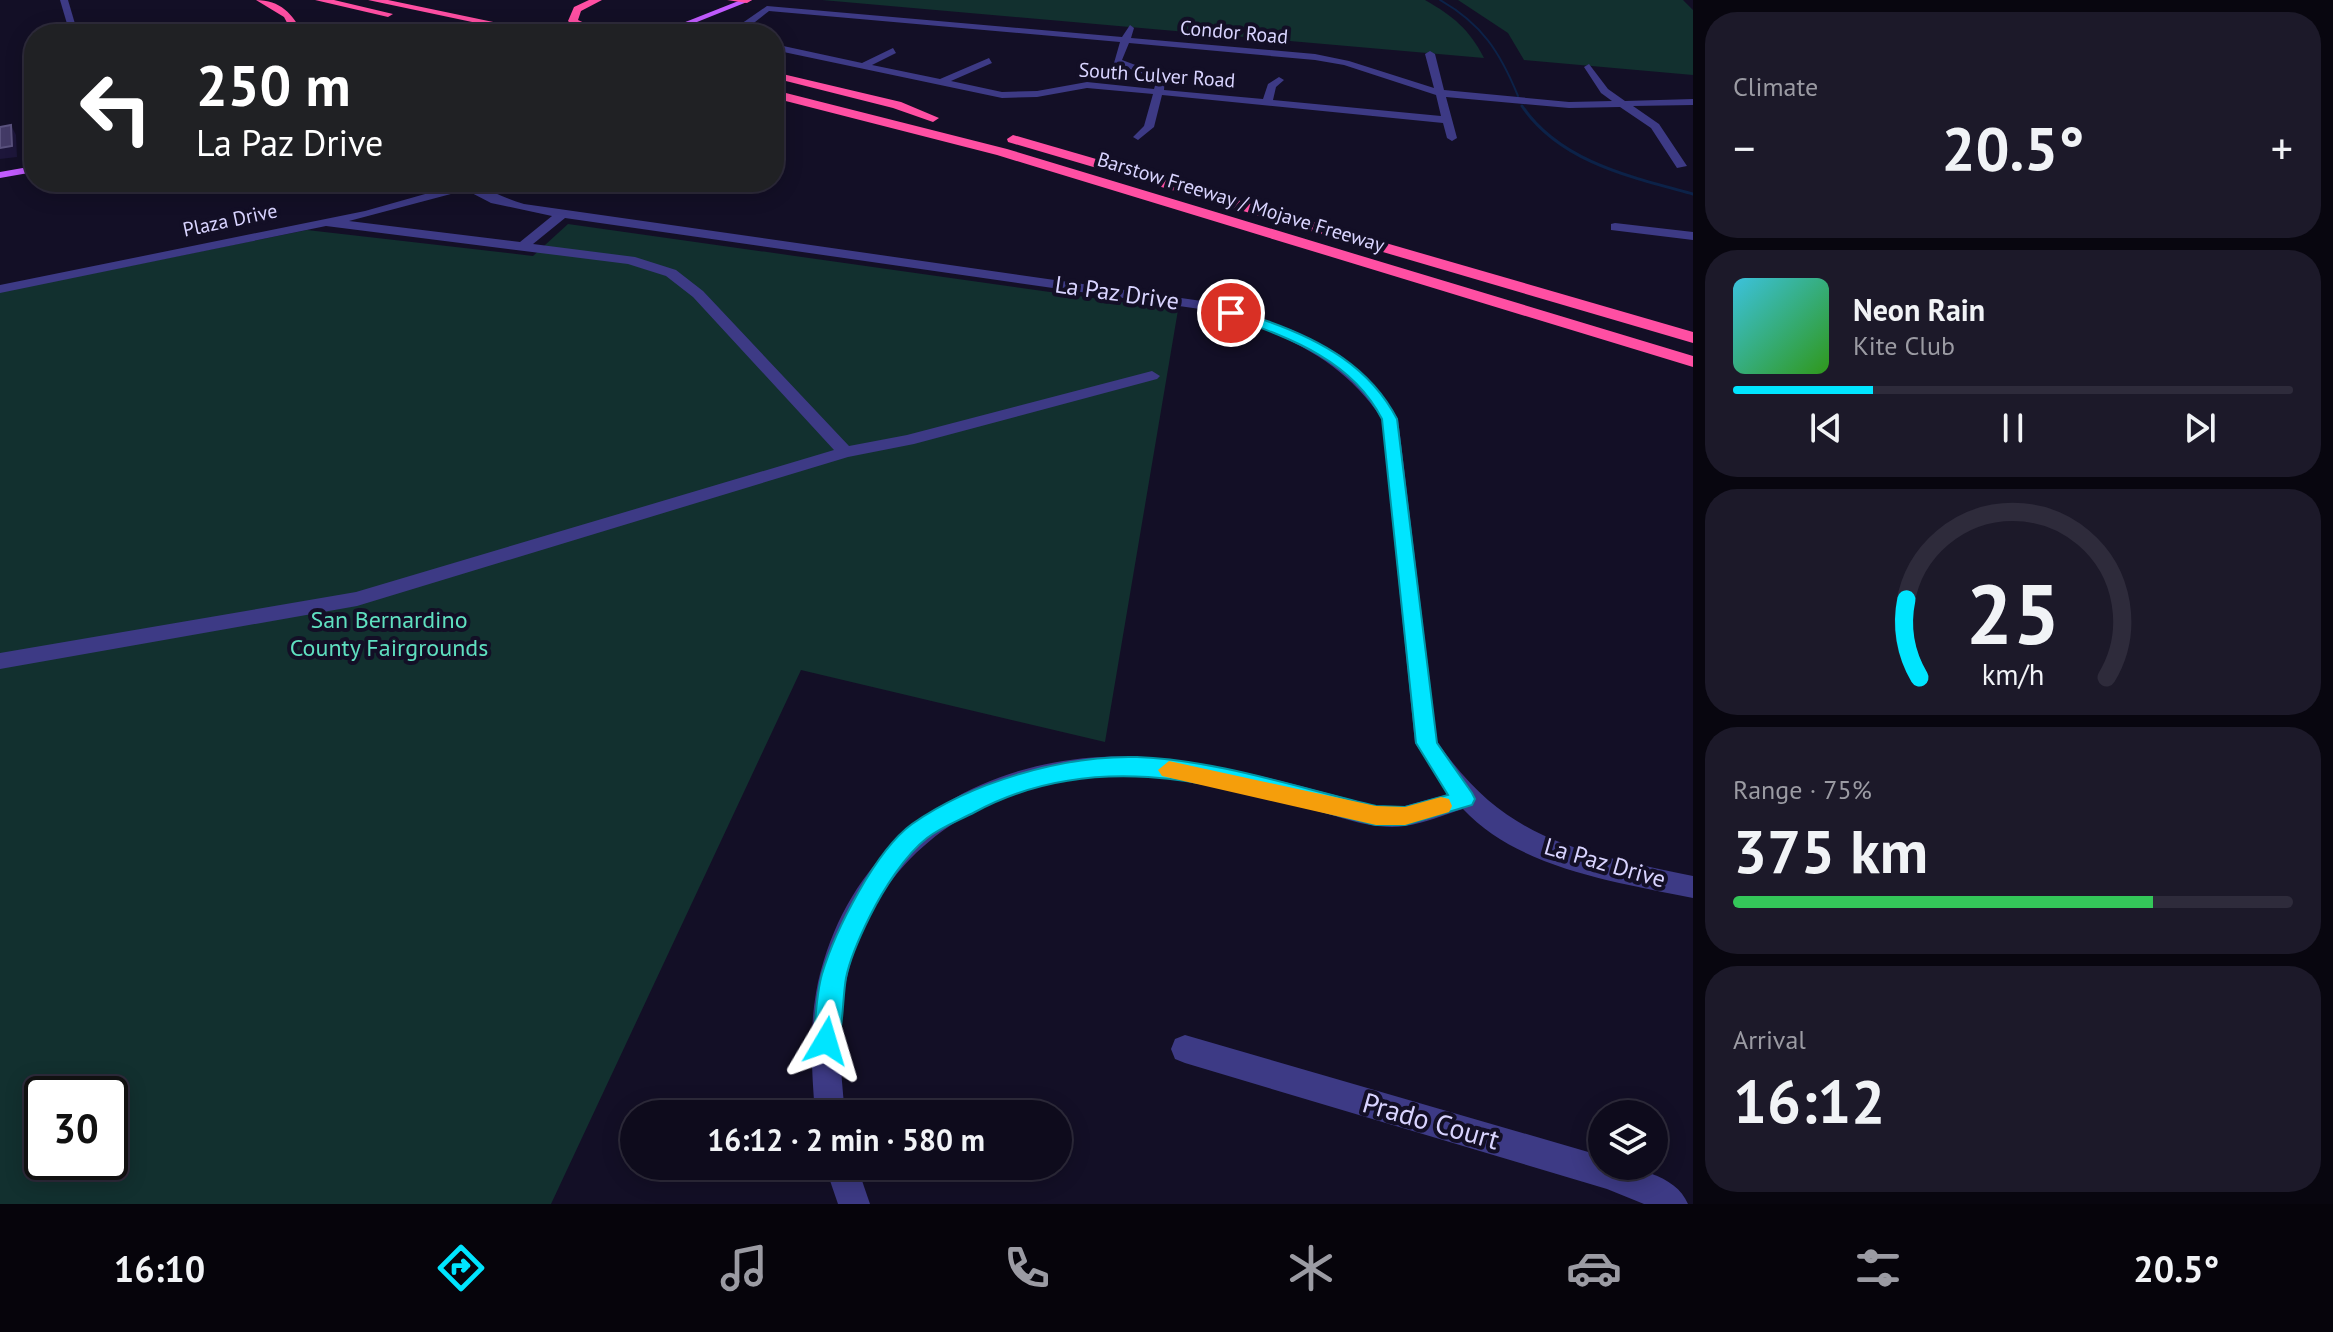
<!DOCTYPE html>
<meta charset="utf-8">
<style>
body{margin:0;font-family:"PT Sans",sans-serif;background:#1c1929;color:#f1f3f6;height:100vh;display:flex;flex-direction:column;font-size:30px;white-space:nowrap}
*{box-sizing:border-box;margin:0}
p{font-size:26px;color:#9b9ba3}
.icon{flex:none;width:44px;height:44px;fill:none;stroke:currentColor;stroke-width:2;stroke-linecap:round;stroke-linejoin:round}
.map{position:relative;flex:1;overflow:hidden}
.panel{display:flex;flex-direction:column;gap:12px;padding:12px;background:#08060f;width:640px}
.panel>*{flex:none}
.guide{position:absolute;left:24px;top:24px;width:760px;height:168px;border-radius:32px;box-shadow:0 4px 20px #0003,0 0 0 2px #2e2b3b;background:#202124;color:#fff;overflow:hidden}
.fabs{position:absolute;left:1588px;top:1100px;display:grid;gap:16px}
.fabs a{display:grid;place-items:center;width:80px;height:80px;border-radius:50%;background:#0e0b1c;box-shadow:0 4px 20px #0003,0 0 0 2px #2e2b3b;font-size:40px}
.speed{position:absolute;left:24px;top:1076px;display:flex;gap:16px;font-size:40px;font-weight:700;text-align:center}
.speed>*{display:grid;place-content:center;width:104px;height:104px;border-radius:50%;background:#0e0b1c;box-shadow:0 4px 20px #0003,0 0 0 2px #2e2b3b;line-height:1}
.speed .limit{border:4px solid #111;border-radius:12px;background:#fff;color:#111}
.pin{position:absolute;display:grid;place-items:center;width:68px;height:68px;color:#fff;margin:-34px;border:4px solid #fff;border-radius:50%;box-shadow:0 2px 8px #0007}
.me{position:absolute;width:88px;margin:-44px;rotate:7deg;stroke-linejoin:round;filter:drop-shadow(0 0 6px #0008)}
.turn{display:flex;align-items:center;gap:28px;height:168px;padding:0 40px;font-size:36px}
.turn .icon{width:104px;height:104px;stroke-width:2.5}
.turn b{display:block;font-size:56px;line-height:68px}
.big{font-size:60px;font-weight:600;line-height:1.1}
.panel .widget{flex:1;display:flex;flex-direction:column;justify-content:center;gap:12px;min-width:0;padding:0 28px;border-radius:32px;background:#1c1929}
.panel .dial{align-items:center;gap:0}
.dial svg{height:208px;overflow:visible;fill:none;stroke:#2e2b3b;stroke-width:7;stroke-linecap:round;text-anchor:middle}
.dial text{fill:#f1f3f6;stroke:none}
.song{display:flex;align-items:center;gap:24px}
.cover{width:96px;height:96px;border-radius:12px;background:linear-gradient(135deg,hsl(190 70% 55%),hsl(110 70% 35%))}
.played{height:8px;border-radius:4px;background:linear-gradient(90deg,#00e5ff 25%,#2e2b3b 25%)}
.keys{display:flex;justify-content:space-around;direction:ltr}
.heat{display:flex;justify-content:space-between;align-items:center;font-size:44px;direction:ltr}
.charge{height:12px;border-radius:6px;background:linear-gradient(90deg,#34c759 75%,#2e2b3b 0)}
.trip{position:absolute;left:620px;top:1100px;width:452px;height:80px;border-radius:40px;background:#0e0b1c;box-shadow:0 4px 20px #0003,0 0 0 2px #2e2b3b;font-weight:600;line-height:80px;text-align:center}
.dock{display:flex;height:128px;justify-content:space-around;align-items:center;background:#06040b;color:#9b9ba3}
.dock .icon{width:56px;height:56px}
.dock .active{color:#00e5ff}
.dock b{font-size:36px;color:#f1f3f6}
main{display:flex;flex:1;min-height:0}
.map>svg:first-child{display:block}
.green{fill:#12302f;fill-rule:evenodd}
.lines{fill:none;stroke-linecap:round;stroke-linejoin:round}
.stream-far1{stroke:#0c2248;stroke-width:2}
.stream{stroke:#0c2248;stroke-width:3}
.minor{fill:#3d3a85;fill-rule:evenodd}
.major{fill:#c25bff;fill-rule:evenodd}
.highway{fill:#ff4fa3;fill-rule:evenodd}
.shaded-wall{fill:#1d163a}
.building{fill:#433a66;stroke:#5a527e;stroke-width:2}
.route{fill:#00e5ff;stroke:#0095a6;stroke-width:2}
.slow{fill:#f59e0b}
.labels{text-anchor:middle;stroke-width:8;stroke-linejoin:round;paint-order:stroke}
.far-street-label{font-size:20px;fill:#d9d4ff;stroke:#130f26}
.street-label{font-size:24px;fill:#d9d4ff;stroke:#130f26}
.park-label{font-size:24px;fill:#5fe0c0;stroke:#130f26}
.near-street-label{font-size:28px;fill:#d9d4ff;stroke:#130f26}
</style>
<main>
<div class="map">
<svg width="1693" height="1204" viewBox="0 0 1693 1204">
<rect width="100%" height="100%" fill="#130f26"/>
<g class="green">
<path d="M822,0h603c28,16 44,29 59,58z"/>
<path d="M1458,0h225l10,10v65l-169,-15 -16,-27z"/>
<path d="M568,224l610,86 -73,432 -304,-72 -250,534h-551v-912l307,-62 226,26zM42,1094h68v68h-68z"/>
</g>
<g class="lines">
<path class="stream-far1" d="M1440,0c42,24 60,52 78,96"/>
<path class="stream" d="M1522,106c38,56 109,71 171,88"/>
<g class="minor">
<path d="M60,0h8l10,34h-8z"/>
<path d="M767,6l355,31 8,-12 4,3 -3,10 184,16 34,7 85,27 -9,-34 5,-3 5,3 9,36 125,12 43,-1 -11,-8 -17,-26 5,-3 19,25 17,12 68,-2v6l-60,1 26,18 28,42 -10,2 -26,-40 -31,-21 -51,1 -123,-11 11,41 -5,3 -5,-3 -4,-15 -281,-28 -8,32 -16,13 -5,-3 11,-11 9,-32 -66,-6 -50,9 -35,1 -228,-48v-6l88,19 31,-15 3,5 -24,12 68,14 49,-21 3,5 -41,18 51,11 35,-1 50,-9 67,7 3,-10 -43,-16 6,-21 -351,-31 -23,18 1,5h-8l-1,-8zM1129,43l186,17 29,5 92,30 5,21 -168,-16 3,-13 8,-7 -5,-3 -11,7 -5,15 -99,-9 1,-14 -43,-16z"/>
<path d="M454,182c24,0 47,16 70,22l685,98 83,28 48,25 40,37 18,27 39,322c67,101 146,112 256,135v22c-76,-16 -174,-29 -230,-89 -19,6 -39,14 -58,17 -34,5 -69,-11 -101,-19 -45,-12 -90,-24 -137,-29 -149,-17 -296,56 -323,215 -7,40 -3,81 1,121h-30c-3,-40 -6,-81 1,-121 30,-158 168,-243 322,-236 81,4 160,29 238,49h29l44,-12 -34,-51 -33,-324c-41,-63 -105,-88 -175,-109l-642,-92 -32,26 102,13 41,13 27,21 146,155 58,-11 245,-64 8,5 -3,3 -243,65 -66,13 -491,149 -357,63v-16l356,-61 478,-142 -141,-153 -27,-21 -38,-12 -302,-38 -326,67v-8l365,-74 92,-26zM466,190l25,13 61,13 -32,26 -171,-21z"/>
<path d="M1615,223l78,9v8l-82,-10v-6z"/>
<path d="M1185,1035l417,121v10c29,0 74,8 86,38h-44l-37,-15 -422,-126 -10,-4 -4,-10 4,-10z"/>
<path d="M825,1166h32l13,38h-32z"/>
</g>
<g class="major">
<path d="M741,0h11l-85,34h-12z"/>
<path d="M34,166v6l-34,6v-6z"/>
</g>
<g class="highway">
<path d="M256,0c24,0 37,14 47,34h-10l-9,-17z"/>
<path d="M315,0h19l59,14 -5,3z"/>
<path d="M368,0h20l162,34h-21z"/>
<path d="M589,0h13l-21,11 -3,9 30,14 -30,-3 -10,-10 6,-14z"/>
<path d="M727,0h25l-5,3z"/>
<path d="M774,72l127,30 38,16 -6,4 -40,-14 -119,-30z"/>
<path d="M774,90l233,59 686,207v11l-696,-212 -223,-57z"/>
<path d="M1013,135l680,197v11l-685,-201 -1,-3z"/>
</g>
</g>
<path class="shaded-wall" d="M11,125l5,10 1,22 -17,2v-11z"/>
<path class="building" d="M11,125l1,21 -12,2v-21z"/>
<path class="route" d="M1226,310c14,-2 29,7 41,11 54,19 103,46 130,98l40,324 35,50 3,6 -3,6 -67,20h-29c-135,-33 -269,-84 -401,-13 -15,8 -34,15 -48,26 -22,17 -44,52 -57,78 -9,18 -20,42 -24,62 -4,23 -2,50 -11,72l-9,3 -9,-3 -4,-9c3,-22 3,-46 9,-67 13,-43 53,-123 90,-150 60,-42 152,-69 225,-67 80,3 162,31 239,49l29,1 43,-12 -32,-52 -34,-324c-31,-61 -96,-82 -156,-104z"/>
<path class="slow" d="M1169,761l207,45 29,1 36,-10 8,2 3,7 -3,6 -44,13h-29l-214,-49 -4,-6z"/>
<g class="labels">
<g class="far-street-label">
<text transform="translate(1234 32) rotate(5)" y="7">Condor Road</text>
<text transform="translate(1157 75) rotate(4)" y="7">South Culver Road</text>
<text transform="translate(1241 202) rotate(17)" y="7">Barstow Freeway / Mojave Freeway</text>
<text transform="translate(230 220) rotate(-12)" y="7">Plaza Drive</text>
</g>
<g class="street-label">
<text transform="translate(1117 293) rotate(8)" y="8">La Paz Drive</text>
<text transform="translate(1605 863) rotate(16)" y="8">La Paz Drive</text>
</g>
<g class="park-label">
<text x="389" y="628">San Bernardino<tspan x="389" dy="28">County Fairgrounds</tspan></text>
</g>
<g class="near-street-label">
<text transform="translate(1431 1121) rotate(16)" y="10">Prado Court</text>
</g>
</g>
</svg>
<div class="fabs">
<a><svg class="icon" aria-label="layers" viewBox="0 0 24 24"><path d="M12 4l9 5-9 5-9-5zM3 14l9 5 9-5"/></svg></a>
</div>
<div class="speed"><div class="limit">30</div></div>
<div class="pin" style="left:1231px;top:313px;background:#d93025"><svg class="icon" aria-label="arrive" viewBox="0 0 24 24"><path d="M6 21V4h12l-3 4 3 4H6"/></svg></div>
<svg class="me" style="left:826px;top:1041px" viewBox="-20 -20 40 40"><path d="M0-17L14 15 0 8-14 15z" fill="#00e5ff" stroke="#fff" stroke-width="4"/></svg>
<div class="trip">16:12 · 2 min · 580 m</div>
<div class="guide">
<div class="turn"><svg class="icon" aria-label="left" viewBox="0 0 24 24"><path d="M17 20v-9H6M10 6l-5 5 5 5"/></svg><div><b>250 m</b>La Paz Drive</div></div>
</div>
</div>
<section class="panel">
<div class="widget"><p>Climate</p>
<div class="heat"><a>−</a><b class="big">20.5°</b><a>+</a></div>
</div>
<div class="widget">
<div class="song"><i class="cover"></i><div><b>Neon Rain</b><p>Kite Club</p></div></div>
<div class="played"></div>
<div class="keys"><svg class="icon" aria-label="previous" viewBox="0 0 24 24"><path d="M18 5L8 12l10 7zM5 5v14"/></svg><svg class="icon" aria-label="pause" viewBox="0 0 24 24"><path d="M8 5v14M16 5v14"/></svg><svg class="icon" aria-label="next" viewBox="0 0 24 24"><path d="M6 5l10 7-10 7zM19 5v14"/></svg></div>
</div>
<div class="widget dial"><svg viewBox="0 0 100 80">
<path d="M14 69A42 42 0 1 1 86 69"/>
<path d="M14 69A42 42 0 0 1 9 39" stroke="#00e5ff"/>
<text x="50" y="56" font-size="32" font-weight="700">25</text>
<text x="50" y="72" font-size="11">km/h</text>
</svg></div>
<div class="widget"><p>Range · 75%</p><b class="big">375 km</b><div class="charge"></div></div>
<div class="widget"><p>Arrival</p><b class="big">16:12</b></div>
</section>
</main>
<nav class="dock">
<b>16:10</b>
<svg class="icon active" aria-label="directions" viewBox="0 0 24 24"><path d="M12 3l9 9-9 9-9-9zM9 14v-3h6M13 9l2 2-2 2"/></svg>
<svg class="icon" aria-label="music" viewBox="0 0 24 24"><path d="M9 18V5l10-2v13"/><circle cx="6" cy="18" r="3"/><circle cx="16" cy="16" r="3"/></svg>
<svg class="icon" aria-label="phone" viewBox="0 0 24 24"><path d="M5 4h4l2 5-3 2q2 4 5 5l2-3 5 2v4C11 20 4 13 5 4z"/></svg>
<svg class="icon" aria-label="climate" viewBox="0 0 24 24"><path d="M12 3v18M4 7l16 10M4 17L20 7"/></svg>
<svg class="icon" aria-label="car" viewBox="0 0 24 24"><path d="M5 17H2v-5l4-1 3-4h7l3 4 3 1v5h-3M9 17h6M6 11h13"/><circle cx="7" cy="17" r="2"/><circle cx="17" cy="17" r="2"/></svg>
<svg class="icon" aria-label="filters" viewBox="0 0 24 24"><path d="M4 7h16M4 17h16"/><circle cx="9" cy="7" r="2"/><circle cx="15" cy="17" r="2"/></svg>
<b>20.5°</b>
</nav>
